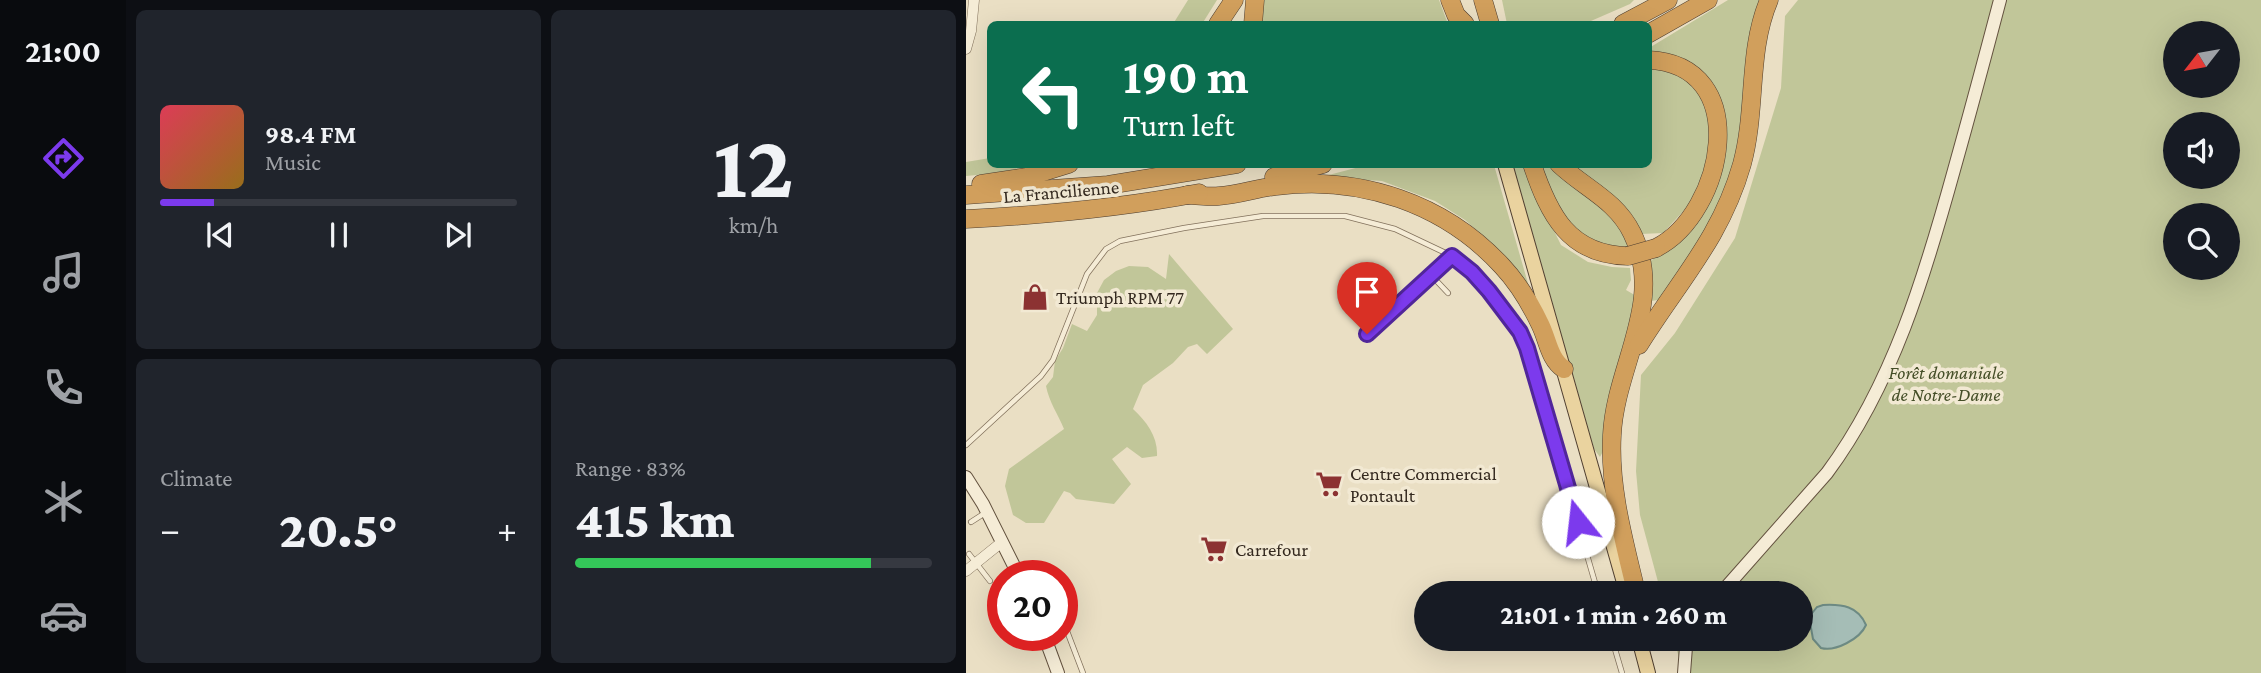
<!DOCTYPE html>
<meta charset="utf-8">
<style>
body{margin:0;font-family:"Crimson Pro",serif;background:#20242c;color:#f1f3f6;height:100vh;display:flex;flex-direction:column;font-size:26px;white-space:nowrap}
*{box-sizing:border-box;margin:0}
p{font-size:23px;color:#9ea1a6}
.icon{flex:none;width:38px;height:38px;fill:none;stroke:currentColor;stroke-width:2;stroke-linecap:round;stroke-linejoin:round}
.map{position:relative;flex:1;overflow:hidden}
.side{display:flex;flex-direction:column;gap:10px;padding:10px;background:#0d0f14;width:840px}
.side>*{flex:none}
.top-card{position:absolute;left:21px;top:21px;width:665px;height:147px;border-radius:10px;box-shadow:0 7px 28px #0002;background:#0b6e4f;color:#fff;overflow:hidden}
.needle{width:46px;rotate:239deg}
.controls{position:absolute;left:1197px;top:21px;display:grid;gap:14px}
.controls a{display:grid;place-items:center;width:77px;height:77px;border-radius:50%;background:#171b24;box-shadow:0 7px 28px #0002;font-size:35px}
.speed{position:absolute;left:21px;top:560px;display:flex;gap:14px;font-size:35px;font-weight:700;text-align:center}
.speed>*{display:grid;place-content:center;width:91px;height:91px;border-radius:50%;background:#171b24;box-shadow:0 7px 28px #0002;line-height:1}
.speed .limit{border:10px solid #d22;background:#fff;color:#111}
.pin{position:absolute;display:grid;place-items:center;width:60px;height:60px;color:#fff;margin:-72px -30px;border-radius:50% 50% 50% 0;rotate:-45deg;box-shadow:0 0 7px #0007}
.pin .icon{rotate:45deg}
.me{position:absolute;width:77px;margin:-38px;rotate:344deg;stroke-linejoin:round;filter:drop-shadow(0 0 5px #0008)}
.turn{display:flex;align-items:center;gap:24px;height:147px;padding:0 21px;font-size:32px}
.turn .icon{width:91px;height:91px;stroke-width:2.5}
.turn b{display:block;font-size:49px;line-height:60px}
.big{font-size:52px;font-weight:800;line-height:1.1}
.side .tile{flex:1;display:flex;flex-direction:column;justify-content:center;gap:10px;min-width:0;padding:0 24px;border-radius:10px;background:#20242c}
.side .dial{align-items:center;gap:0}
.dial b{font-size:91px;line-height:1}
.song{display:flex;align-items:center;gap:21px}
.cover{width:84px;height:84px;border-radius:10px;background:linear-gradient(135deg,hsl(350 70% 55%),hsl(40 70% 35%))}
.played{height:7px;border-radius:4px;background:linear-gradient(90deg,#7c3aed 15%,#363941 15%)}
.keys{display:flex;justify-content:space-around;direction:ltr}
.heat{display:flex;justify-content:space-between;align-items:center;font-size:38px;direction:ltr}
.charge{height:10px;border-radius:5px;background:linear-gradient(90deg,#34c759 83%,#363941 0)}
.side .tiles{flex:1;display:grid;gap:10px;grid-template-columns:repeat(2,1fr)}
.trip{position:absolute;left:448px;top:581px;width:399px;height:70px;border-radius:35px;background:#171b24;box-shadow:0 7px 28px #0002;font-weight:800;line-height:70px;text-align:center}
main{display:flex;flex:1;min-height:0}
.tab-bar{display:flex;flex-direction:column;width:126px;justify-content:space-around;align-items:center;background:#090b0e;color:#9ea1a6}
.tab-bar .icon{width:49px;height:49px}
.tab-bar .current{color:#7c3aed}
.tab-bar b{font-size:32px;color:#f1f3f6}
.map>svg:first-child{display:block}
.green{fill:#c1c699;fill-rule:evenodd}
.water{fill:#a5bdb6;stroke:#6d8a83;stroke-width:2}
.lines{fill:none;stroke-linecap:round;stroke-linejoin:round}
.lane-casing{stroke:#82715c;stroke-width:6}
.street-casing{stroke:#82715c;stroke-width:11}
.secondary-casing{stroke:#64523f;stroke-width:14}
.primary-casing{stroke:#503f30;stroke-width:16}
.highway-casing{stroke:#503f30;stroke-width:19}
.lane{stroke:#f5ecd6;stroke-width:4.5}
.street{stroke:#f5ecd6;stroke-width:10}
.secondary{stroke:#f5ecd6;stroke-width:12}
.primary{stroke:#ead39f;stroke-width:14}
.highway{stroke:#d19f5c;stroke-width:18}
.highway-bridge-casing{stroke:#503f30;stroke-width:19;stroke-linecap:butt}
.highway-bridge{stroke:#d19f5c;stroke-width:18}
.route-casing{stroke:#51269a;stroke-width:18}
.route{stroke:#7c3aed;stroke-width:12}
.labels{text-anchor:middle;stroke-width:7;stroke-linejoin:round;paint-order:stroke}
.street-label{font-size:19px;fill:#34291f;stroke:#f2e9d3}
.poi-label{font-size:19px;fill:#34291f;stroke:#f2e9d3;text-anchor:start}
.park-label{font-size:19px;font-style:italic;fill:#444e27;stroke:#f2e9d3}
</style>
<main>
<nav class="tab-bar">
<b>21:00</b>
<svg class="icon current" aria-label="directions" viewBox="0 0 24 24"><path d="M12 3l9 9-9 9-9-9zM9 14v-3h6M13 9l2 2-2 2"/></svg>
<svg class="icon" aria-label="music" viewBox="0 0 24 24"><path d="M9 18V5l10-2v13"/><circle cx="6" cy="18" r="3"/><circle cx="16" cy="16" r="3"/></svg>
<svg class="icon" aria-label="phone" viewBox="0 0 24 24"><path d="M5 4h4l2 5-3 2q2 4 5 5l2-3 5 2v4C11 20 4 13 5 4z"/></svg>
<svg class="icon" aria-label="climate" viewBox="0 0 24 24"><path d="M12 3v18M4 7l16 10M4 17L20 7"/></svg>
<svg class="icon" aria-label="car" viewBox="0 0 24 24"><path d="M5 17H2v-5l4-1 3-4h7l3 4 3 1v5h-3M9 17h6M6 11h13"/><circle cx="7" cy="17" r="2"/><circle cx="17" cy="17" r="2"/></svg>
</nav>
<section class="side">
<div class="tiles">
<div class="tile">
<div class="song"><i class="cover"></i><div><b>98.4 FM</b><p>Music</p></div></div>
<div class="played"></div>
<div class="keys"><svg class="icon" aria-label="previous" viewBox="0 0 24 24"><path d="M18 5L8 12l10 7zM5 5v14"/></svg><svg class="icon" aria-label="pause" viewBox="0 0 24 24"><path d="M8 5v14M16 5v14"/></svg><svg class="icon" aria-label="next" viewBox="0 0 24 24"><path d="M6 5l10 7-10 7zM19 5v14"/></svg></div>
</div>
<div class="tile dial"><b>12</b><p>km/h</p></div>
<div class="tile"><p>Climate</p>
<div class="heat"><a>−</a><b class="big">20.5°</b><a>+</a></div>
</div>
<div class="tile"><p>Range · 83%</p><b class="big">415 km</b><div class="charge"></div></div>
</div>
</section>
<div class="map">
<svg width="1295" height="673" viewBox="0 0 1295 673">
<rect width="100%" height="100%" fill="#eadfc4"/>
<g class="green">
<path d="M222,0h29l-15,24h-29z"/>
<path d="M295,0h178l9,24h-189z"/>
<path d="M536,0h132l-4,4 -46,20h-77z"/>
<path d="M762,0h32l-13,99 -16,80 -15,36 -43,67 -15,18 -7,1 -3,-38 18,-14 57,-111 -34,-71 -23,-13 -17,-1v-5z"/>
<path d="M832,0h463v673h-578l-9,-34h127v-46h-140l-21,-78 -4,-44 5,-96 34,-42 60,-95 46,-150 4,-72zM1209,33h53v53h-53zM1209,124h53v53h-53zM1209,215h53v53h-53z"/>
<path d="M683,67l21,1 25,19 15,28 3,28 -11,35 -12,26 -27,29 -22,1 -15,-26 -55,-43 77,-1z"/>
<path d="M24,158v6l43,1 -35,8 -32,3v-14z"/>
<path d="M401,165h127l35,122 -38,-44 -26,-23 -30,-19 -53,-20 -61,-4z"/>
<path d="M547,165h11l4,13 33,67 27,17 24,5 18,1 1,12 -5,10 12,7c-11,35 -22,70 -29,107 -3,17 1,38 -9,53l-6,-8z"/>
<path d="M571,165h15l59,47 19,31 -3,6 -23,-2 -37,-20z"/>
<path d="M203,254l64,75 -26,25 -10,-10 -9,3 -15,16 -30,22 -10,24c14,13 25,28 24,47l-15,2 -15,-11 -15,12 19,25 -17,20 -38,-5 -6,-6 -6,-2 -20,32h-18l-13,-8 -8,-29 4,-17 55,-40c-6,-15 -15,-27 -18,-43l7,-9 2,-16 8,-13 9,-24 15,7 10,-16v-22l7,-13 12,-9 13,-5 19,1 18,12z"/>
</g>
<path class="water" d="M857,605c19,-1 35,1 43,20 -6,14 -31,27 -45,23l-8,-9 -4,-22 8,-10z"/>
<g class="lines">
<defs>
<g id="lane">
<path d="M465,275l17,18"/>
<path d="M401,334l85,-78"/>
<path d="M0,445l75,-69 12,-16 34,-86 19,-25 14,-8 64,-13 79,-12h82l50,13 57,27 20,16 40,46 15,30 71,245"/>
<path d="M5,522l14,-9"/>
<path d="M3,554l21,27"/>
<path d="M96,618l21,55"/>
<path d="M67,636l2,-1"/>
<path d="M646,639l10,34"/>
</g>
<g id="street">
<path d="M0,49l5,-18 3,-31"/>
<path d="M0,571l36,-29"/>
</g>
<g id="secondary">
<path d="M0,477l17,27 36,72"/>
<path d="M755,593l106,-120c66,-89 98,-198 127,-303 16,-57 31,-113 46,-170"/>
<path d="M78,635l14,38"/>
<path d="M718,673l2,-26 3,-8"/>
</g>
<g id="primary">
<path d="M539,164l122,429"/>
<path d="M673,639l9,34"/>
</g>
<g id="highway">
<path d="M484,0l6,15 9,9"/>
<path d="M517,0l7,24"/>
<path d="M252,24l16,-24"/>
<path d="M287,24l2,-24"/>
<path d="M657,24l45,-24"/>
<path d="M682,34l60,-34"/>
<path d="M682,60c106,4 77,153 8,188"/>
<path d="M566,164c17,51 37,91 96,92"/>
<path d="M593,164c25,24 57,36 73,69 34,68 -17,133 -20,202 -3,51 11,102 23,152l-9,6"/>
<path d="M308,177l49,-13"/>
<path d="M15,184l46,-7 42,-13"/>
<path d="M0,195l142,-10 129,-21"/>
<path d="M221,195c11,0 22,2 32,1 19,-1 38,-8 57,-10 85,-11 169,18 226,80 16,17 28,37 38,58 8,16 9,35 24,45"/>
<path d="M0,219c79,-4 155,-11 233,-26"/>
<path d="M673,345c39,-63 82,-107 103,-181 15,-55 5,-112 27,-164"/>
</g>
</defs>
<use href="#lane" class="lane-casing"/>
<use href="#street" class="street-casing"/>
<use href="#secondary" class="secondary-casing"/>
<use href="#primary" class="primary-casing"/>
<use href="#highway" class="highway-casing"/>
<use href="#lane" class="lane"/>
<use href="#street" class="street"/>
<use href="#secondary" class="secondary"/>
<use href="#primary" class="primary"/>
<use href="#highway" class="highway"/>
<defs>
<path id="highway-bridge" d="M662,256l28,-8"/>
</defs>
<use href="#highway-bridge" class="highway-bridge-casing"/>
<use href="#highway-bridge" class="highway-bridge"/>
</g>
<g class="lines">
<defs>
<path id="route" d="M401,334l85,-78 20,16 17,19 31,41 7,16 51,174"/>
</defs>
<use href="#route" class="route-casing"/>
<use href="#route" class="route"/>
</g>
<defs>
<symbol id="shop-bare" viewBox="-9 -9 18 18"><path d="M-5-2.5h2.3a2.7 3.5 0 0 1 5.4 0H5L5.5 6h-11ZM-1.5-2.5h3a1.5 2.3 0 0 0-3 0Z" fill="#8c3232" stroke="#f2e9d3" stroke-width="2.5" paint-order="stroke"/></symbol>
<symbol id="supermarket-bare" viewBox="-9 -9 18 18"><path d="M-6-5.5h2.5l.6 2H6L4.5 2H-2.5L-4.4-4H-6ZM-1.5 3.2a1.3 1.3 0 1 0 .1 0ZM3 3.2a1.3 1.3 0 1 0 .1 0Z" fill="#8c3232" stroke="#f2e9d3" stroke-width="2.5" paint-order="stroke"/></symbol>
</defs>
<g fill-rule="evenodd">
<use href="#shop-bare" x="50" y="278" width="38" height="38"/>
<use href="#supermarket-bare" x="344" y="465" width="38" height="38"/>
<use href="#supermarket-bare" x="229" y="530" width="38" height="38"/>
</g>
<g class="labels">
<g class="street-label">
<text transform="translate(95 191) rotate(-5)" y="7">La Francilienne</text>
</g>
<g class="poi-label">
<text x="90" y="304">Triumph RPM 77</text>
<text x="384" y="480">Centre Commercial<tspan x="384" dy="22">Pontault</tspan></text>
<text x="269" y="556">Carrefour</text>
</g>
<g class="park-label">
<text x="980" y="379">Forêt domaniale<tspan x="980" dy="22">de Notre-Dame</tspan></text>
</g>
</g>
</svg>
<div class="controls">
<a><svg class="needle" viewBox="-14 -14 28 28"><path d="M0-13l5 13h-10z" fill="#e53935"/><path d="M0 13l5-13h-10z" fill="#9ea1a6"/></svg></a>
<a><svg class="icon" aria-label="sound" viewBox="0 0 24 24"><path d="M4 9h4l5-4v14l-5-4H4zM17 9q2 3 0 6"/></svg></a>
<a><svg class="icon" aria-label="search" viewBox="0 0 24 24"><circle cx="10" cy="10" r="6"/><path d="M15 15l6 6"/></svg></a>
</div>
<div class="speed"><div class="limit">20</div></div>
<div class="pin" style="left:401px;top:334px;background:#d93025"><svg class="icon" aria-label="arrive" viewBox="0 0 24 24"><path d="M6 21V4h12l-3 4 3 4H6"/></svg></div>
<svg class="me" style="left:612px;top:522px" viewBox="-20 -20 40 40"><circle r="19" fill="#fff"/><path d="M0-13L10 11 0 6-10 11z" fill="#7c3aed"/></svg>
<div class="trip">21:01 · 1 min · 260 m</div>
<div class="top-card">
<div class="turn"><svg class="icon" aria-label="left" viewBox="0 0 24 24"><path d="M17 20v-9H6M10 6l-5 5 5 5"/></svg><div><b>190 m</b>Turn left</div></div>
</div>
</div>
</main>
